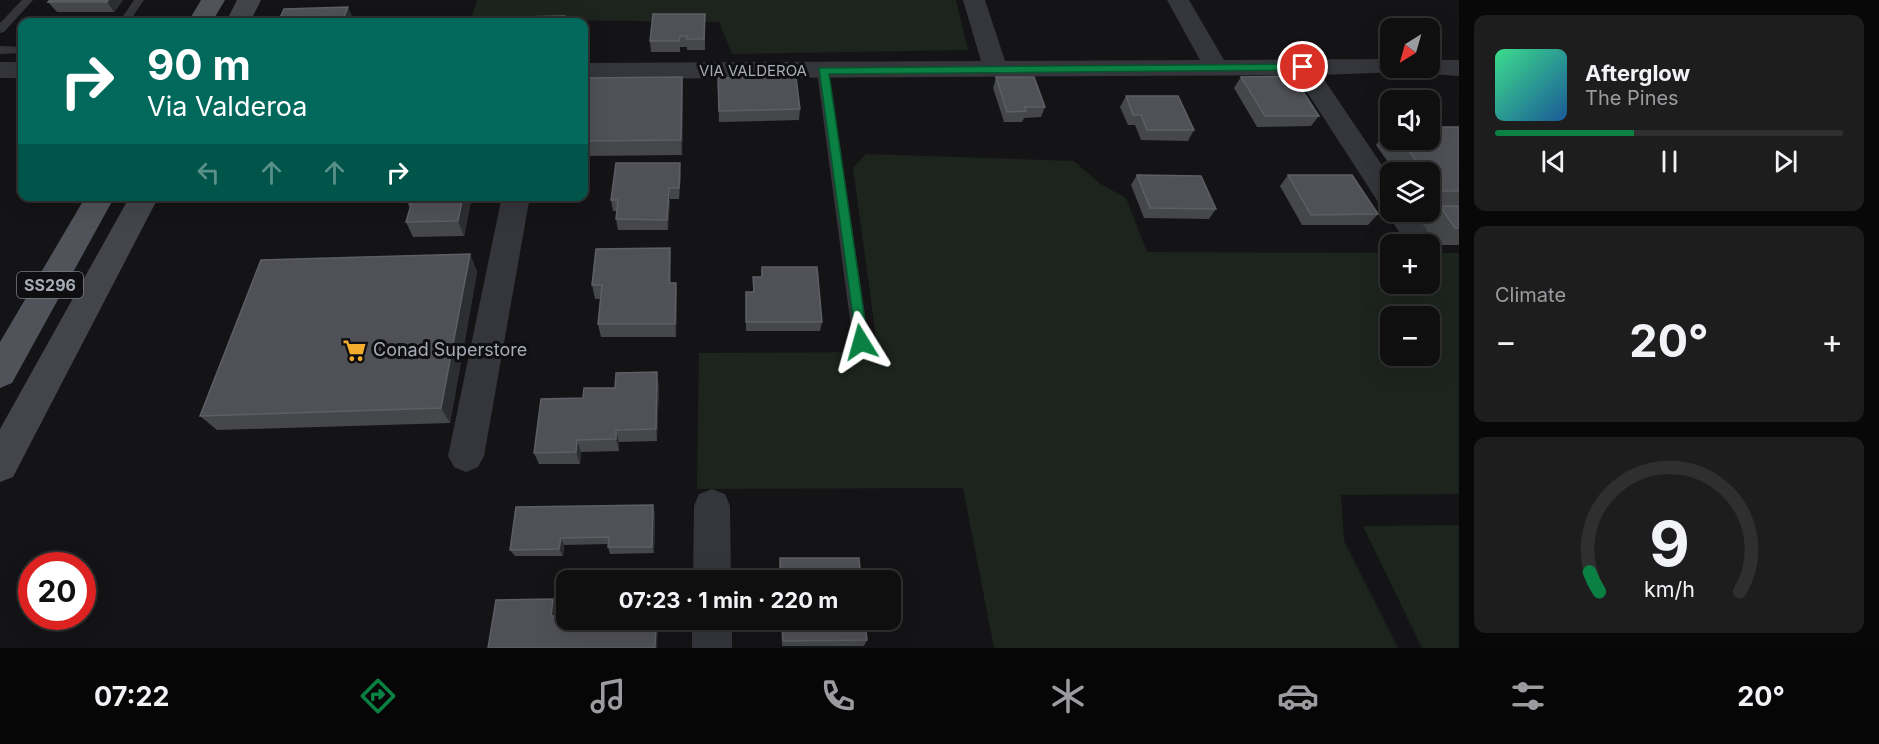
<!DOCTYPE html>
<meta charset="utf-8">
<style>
body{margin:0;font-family:Inter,sans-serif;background:#1d1d1e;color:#f1f3f6;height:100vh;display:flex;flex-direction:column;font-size:22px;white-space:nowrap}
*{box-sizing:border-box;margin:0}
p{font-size:20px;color:#9b9c9f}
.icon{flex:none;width:33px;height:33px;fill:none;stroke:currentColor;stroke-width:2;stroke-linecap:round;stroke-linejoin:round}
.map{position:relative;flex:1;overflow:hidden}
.details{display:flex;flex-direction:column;gap:15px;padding:15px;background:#080809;width:420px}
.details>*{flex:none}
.banner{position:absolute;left:18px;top:18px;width:570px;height:183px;border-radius:12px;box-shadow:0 6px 24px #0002,0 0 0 2px #2f2f30;background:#00695c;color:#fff;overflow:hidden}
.needle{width:39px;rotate:217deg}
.buttons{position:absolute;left:1380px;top:18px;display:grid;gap:12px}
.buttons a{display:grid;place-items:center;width:60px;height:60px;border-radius:12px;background:#0f0f10;box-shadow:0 6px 24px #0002,0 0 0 2px #2f2f30;font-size:30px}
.speed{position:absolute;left:18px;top:552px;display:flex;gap:12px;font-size:30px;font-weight:700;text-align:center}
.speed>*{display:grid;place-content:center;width:78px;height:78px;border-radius:50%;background:#0f0f10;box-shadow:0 6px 24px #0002,0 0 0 2px #2f2f30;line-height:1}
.speed .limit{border:9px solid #d22;background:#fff;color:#111}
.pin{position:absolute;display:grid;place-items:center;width:51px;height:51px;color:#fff;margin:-26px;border:3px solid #fff;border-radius:50%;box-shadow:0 2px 6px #0007}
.me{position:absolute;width:66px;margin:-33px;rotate:352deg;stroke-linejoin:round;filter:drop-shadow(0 0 4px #0008)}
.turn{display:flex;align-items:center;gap:21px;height:126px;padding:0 30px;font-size:27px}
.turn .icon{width:78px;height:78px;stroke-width:2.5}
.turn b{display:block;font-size:42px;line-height:51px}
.lanes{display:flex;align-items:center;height:57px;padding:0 30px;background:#0003;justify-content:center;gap:30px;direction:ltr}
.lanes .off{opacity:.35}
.big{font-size:45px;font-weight:700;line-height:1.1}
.details .widget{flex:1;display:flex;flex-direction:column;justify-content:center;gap:9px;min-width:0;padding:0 21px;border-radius:12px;background:#1d1d1e}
.details .dial{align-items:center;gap:0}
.dial svg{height:156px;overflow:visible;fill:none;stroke:#2f2f30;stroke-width:7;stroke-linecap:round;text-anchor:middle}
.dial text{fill:#f1f3f6;stroke:none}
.song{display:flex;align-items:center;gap:18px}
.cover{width:72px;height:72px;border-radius:9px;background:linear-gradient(135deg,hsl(150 70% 55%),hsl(210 70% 35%))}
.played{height:6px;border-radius:3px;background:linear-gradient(90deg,#0b8043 40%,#2f2f30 40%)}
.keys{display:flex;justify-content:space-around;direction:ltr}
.heat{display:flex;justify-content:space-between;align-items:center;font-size:33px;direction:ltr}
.trip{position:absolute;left:556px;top:570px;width:345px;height:60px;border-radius:12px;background:#0f0f10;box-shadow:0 6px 24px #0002,0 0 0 2px #2f2f30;font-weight:700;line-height:60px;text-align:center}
.tabs{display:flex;height:96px;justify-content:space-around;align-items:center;background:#060606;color:#9b9c9f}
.tabs .icon{width:42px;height:42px}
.tabs .current{color:#0b8043}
.tabs b{font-size:27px;color:#f1f3f6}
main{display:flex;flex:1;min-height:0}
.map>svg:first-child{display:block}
.green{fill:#1c241d;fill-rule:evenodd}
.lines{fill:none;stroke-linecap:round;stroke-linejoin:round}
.lane{fill:#35363b;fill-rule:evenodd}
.street{fill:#35363b;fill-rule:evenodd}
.secondary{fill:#43454b;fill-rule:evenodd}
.primary{fill:#51535a;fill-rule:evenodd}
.wall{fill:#45474b}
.shaded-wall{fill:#2d2e31}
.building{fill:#505157;stroke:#5d5f66;stroke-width:1.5}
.route{fill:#0b8043;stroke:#07532c;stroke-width:1.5}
.labels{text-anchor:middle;stroke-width:6;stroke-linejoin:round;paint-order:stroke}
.far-street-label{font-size:15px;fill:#a6abb6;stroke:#0f0f11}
.shield{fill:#0f0f11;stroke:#797c84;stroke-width:1.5}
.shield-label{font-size:16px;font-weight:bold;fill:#a6abb6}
.poi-label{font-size:18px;fill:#a6abb6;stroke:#0f0f11;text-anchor:start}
</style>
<main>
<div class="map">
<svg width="1459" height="648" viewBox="0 0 1459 648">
<rect width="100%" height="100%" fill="#141416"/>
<g class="green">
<path d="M477,0h479l12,50 -236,4 -13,-32 -248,-3z"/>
<path d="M866,154l208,7 25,22 27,15 21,54 243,1v31h40v-31h29v241l-118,1 3,46 54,107h-404l-31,-160 -266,1 2,-136 179,-1 -25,-184zM1390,316h40v40h-40z"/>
<path d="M1459,525v123h-37l-59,-122z"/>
</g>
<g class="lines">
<g class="lane">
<path d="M22,0h11l-29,32 -4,1v-10z"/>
<path d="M134,0h10l-15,22h-10z"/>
<path d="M0,46l22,1v6l-22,1z"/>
<path d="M823,67l6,4 40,271 -3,4h-10l-3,-4 -36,-271z"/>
</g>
<g class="street">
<path d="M963,0h22l20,61 195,-1 -33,-60h22l35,60 166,-1v9h12l-3,4 -78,3 69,102v35h25l17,25 -5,7h-20l-21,-32 2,-4 -8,-3 -84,-130 -712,4v-16l397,-2z"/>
<path d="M1430,60h29v16l-44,-3 -3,-5h18z"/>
<rect x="0" y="62" width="22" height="16"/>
<path d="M502,196h28l-46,260 -6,11 -12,5 -12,-5 -6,-11z"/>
<path d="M712,489l13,5 5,12 1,74h-38l1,-74 5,-12z"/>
<rect x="692" y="620" width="40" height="28"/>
</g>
<g class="secondary">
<path d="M237,0h24l-11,22h-24z"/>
<path d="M130,196h29l-146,281 -13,5v-53z"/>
</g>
<g class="primary">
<path d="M201,0h24l-13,22h-24z"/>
<path d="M86,196h29l-103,187 -12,5v-46z"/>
</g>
</g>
<g class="wall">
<path d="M50,0h73l-9,12h-57l-9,-10z"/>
<path d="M705,14v36h-18v-3h-7v5h-29l-1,-11z"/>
<path d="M682,77l1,15 -1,63 -98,1v-78z"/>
<path d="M996,77l49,30 -4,10 -17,1 -2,4h-18l-11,-34z"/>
<path d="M1241,77l78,39 -8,10 -54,1 -23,-39z"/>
<path d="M718,78l82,31 -1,11 -80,2z"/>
<path d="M1126,96l68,34 -6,11 -47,-1 -6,-15h-7l-8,-18z"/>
<path d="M1459,127v118h-23l-14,-22 15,-14h-7v-37h-35l-19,-27 14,-17v12h40z"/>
<path d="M681,174l-2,25h-9l-2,31h-50l-2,-11 1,-8h-4l-2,-11z"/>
<path d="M1137,175l79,34 -7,10 -65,-1 -13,-33z"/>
<path d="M1288,175l90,39 -10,11h-66l-22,-39z"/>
<path d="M406,196h66l-8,40 -51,1 -7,-15 4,-14 -5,-10z"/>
<path d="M670,248l1,14v21h5l1,14 -1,40h-75l-3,-13 2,-25h-5l-3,-14z"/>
<path d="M470,254l7,18 -27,151 -233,7 -17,-14z"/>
<path d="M762,267l60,55 -2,9h-74v-39h7v-15h8z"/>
<path d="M659,385l-2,56 -38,1v9l-38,1 -1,12h-41l-5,-11 49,-55 32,-10z"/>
<path d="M655,512l-1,41 -44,1 -2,-7v-3l-44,1 -1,11h-48l-5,-6z"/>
<path d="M780,558l81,22h-81l-1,-15z"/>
<path d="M781,620h84l2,20 -3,6h-82z"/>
</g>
<g class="shaded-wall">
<path d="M108,0h15l-9,12 -7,-10z"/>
<path d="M348,7l5,11 -2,4h-9z"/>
<path d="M682,77l1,15 -1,63 -1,-15z"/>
<path d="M680,163l1,11 -2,25v-11z"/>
<path d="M669,188l1,11 -2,31 -1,-10z"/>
<path d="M463,196h9l-8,40 -6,-15z"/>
<path d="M670,248l1,14 -1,35 -1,-14z"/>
<path d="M470,254l7,18 -27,151 -9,-15z"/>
<path d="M676,283l1,14 -1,40 -1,-13z"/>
<path d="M657,372l2,13 -2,56 -1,-12z"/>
<path d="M616,430l3,12v9l-3,-12z"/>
<path d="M577,440l4,12 -1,12 -4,-12z"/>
<path d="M653,505l2,7 -1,41 -2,-6z"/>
<path d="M561,538l3,7 -1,11 -4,-7z"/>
<path d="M553,599l5,9 -2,16 -5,-8z"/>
<path d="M656,620h3l-2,28h-2z"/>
</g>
<g class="building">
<path d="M50,0h58l-1,2h-59z"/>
<path d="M348,7l-6,15h-64l6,-13z"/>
<path d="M653,14h52l-1,25h-18l1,-3h-7l-1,5h-29z"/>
<path d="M565,16l-1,6h-48l1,-5z"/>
<path d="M1293,76l26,40h-54l-24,-39z"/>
<path d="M682,77l-1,63 -97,1v-63z"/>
<path d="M796,77l4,32 -81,2 -1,-33z"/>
<path d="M996,77h38l11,30h-21l2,4 -19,1z"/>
<path d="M1126,96h52l16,34h-47l-6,-15h-8z"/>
<path d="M1430,127h29v64h-22l-7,-11v-8h-6l-23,-32h29z"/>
<path d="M616,163h64l-1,25h-10l-2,32 -51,-1 2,-19h-7z"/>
<path d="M1137,175l64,1 15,33 -66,-1z"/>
<path d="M1288,175h64l26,39 -67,1z"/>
<path d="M406,196h57l-5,25 -52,1 7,-24h-8z"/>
<path d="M1440,206h19v22h-4z"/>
<path d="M670,248l-1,35h7l-1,41h-77l4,-39h-10l4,-36z"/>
<path d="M470,254l-29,154 -241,8 61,-156z"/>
<path d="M762,267h55l5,55h-76v-30h8l-1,-15h9z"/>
<path d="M657,372l-1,57 -40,1v9l-39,1 -1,12 -42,1 7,-54 42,-1 1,-10h31l1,-15z"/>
<path d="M653,505l-1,42h-44l1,-10 -48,1 -2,11 -49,1 6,-43z"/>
<path d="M780,558h79l2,22h-80z"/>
<path d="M553,599l-2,17h16v4h89l-1,28h-167l8,-48z"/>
<path d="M782,620h83l2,20 -84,1z"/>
</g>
<path class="route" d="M1303,64l5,3 -1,3 -478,4 39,268 -7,6 -4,-2 -38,-278z"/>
<defs>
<symbol id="supermarket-bare" viewBox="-9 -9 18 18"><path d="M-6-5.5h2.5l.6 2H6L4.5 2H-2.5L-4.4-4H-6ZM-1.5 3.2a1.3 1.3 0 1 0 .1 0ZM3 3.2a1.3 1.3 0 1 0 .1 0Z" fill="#f3ac2f" stroke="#0f0f11" stroke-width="2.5" paint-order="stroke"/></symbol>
</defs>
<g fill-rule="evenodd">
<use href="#supermarket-bare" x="338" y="334" width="33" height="33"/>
</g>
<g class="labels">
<g class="far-street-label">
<text x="753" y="76">VIA VALDEROA</text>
</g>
<rect class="shield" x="17" y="272" width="66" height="26" rx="4.5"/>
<g class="shield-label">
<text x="50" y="291">SS296</text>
</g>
<g class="poi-label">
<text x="373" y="356">Conad Superstore</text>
</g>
</g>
</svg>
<div class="buttons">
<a><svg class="needle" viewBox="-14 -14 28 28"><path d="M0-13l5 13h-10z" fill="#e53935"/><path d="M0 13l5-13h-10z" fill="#9b9c9f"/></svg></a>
<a><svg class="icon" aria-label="sound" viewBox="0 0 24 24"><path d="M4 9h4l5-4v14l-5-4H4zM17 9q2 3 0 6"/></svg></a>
<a><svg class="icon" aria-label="layers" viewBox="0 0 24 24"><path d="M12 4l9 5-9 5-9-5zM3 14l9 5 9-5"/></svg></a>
<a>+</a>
<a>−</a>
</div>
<div class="speed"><div class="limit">20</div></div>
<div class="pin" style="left:1303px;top:67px;background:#d93025"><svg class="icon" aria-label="arrive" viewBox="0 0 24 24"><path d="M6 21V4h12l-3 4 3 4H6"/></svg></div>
<svg class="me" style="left:861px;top:342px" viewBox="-20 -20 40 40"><path d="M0-17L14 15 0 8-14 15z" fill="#0b8043" stroke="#fff" stroke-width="4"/></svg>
<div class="trip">07:23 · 1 min · 220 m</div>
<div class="banner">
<div class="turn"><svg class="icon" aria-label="right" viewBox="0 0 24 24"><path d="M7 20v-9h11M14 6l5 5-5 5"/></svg><div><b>90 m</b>Via Valderoa</div></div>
<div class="lanes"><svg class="icon off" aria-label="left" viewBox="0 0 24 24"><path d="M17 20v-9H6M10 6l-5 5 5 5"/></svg><svg class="icon off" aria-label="ahead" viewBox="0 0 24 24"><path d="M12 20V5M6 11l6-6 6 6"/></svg><svg class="icon off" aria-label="ahead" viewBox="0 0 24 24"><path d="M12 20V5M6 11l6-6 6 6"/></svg><svg class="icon" aria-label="right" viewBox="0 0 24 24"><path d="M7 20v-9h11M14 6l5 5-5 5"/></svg></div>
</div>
</div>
<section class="details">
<div class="widget">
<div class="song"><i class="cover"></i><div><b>Afterglow</b><p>The Pines</p></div></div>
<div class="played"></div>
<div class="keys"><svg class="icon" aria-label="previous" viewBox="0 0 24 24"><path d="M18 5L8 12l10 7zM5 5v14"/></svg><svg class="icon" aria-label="pause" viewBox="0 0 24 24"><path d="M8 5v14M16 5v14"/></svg><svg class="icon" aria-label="next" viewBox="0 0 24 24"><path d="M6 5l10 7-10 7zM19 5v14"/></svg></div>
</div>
<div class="widget"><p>Climate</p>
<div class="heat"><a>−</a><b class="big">20°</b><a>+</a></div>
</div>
<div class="widget dial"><svg viewBox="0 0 100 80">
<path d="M14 69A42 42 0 1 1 86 69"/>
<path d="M14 69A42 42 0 0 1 9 59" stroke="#0b8043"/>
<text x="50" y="56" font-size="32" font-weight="700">9</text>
<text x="50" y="72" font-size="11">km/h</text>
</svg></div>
</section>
</main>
<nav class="tabs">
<b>07:22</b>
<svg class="icon current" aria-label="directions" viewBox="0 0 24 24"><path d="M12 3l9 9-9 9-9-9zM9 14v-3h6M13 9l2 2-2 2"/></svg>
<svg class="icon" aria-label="music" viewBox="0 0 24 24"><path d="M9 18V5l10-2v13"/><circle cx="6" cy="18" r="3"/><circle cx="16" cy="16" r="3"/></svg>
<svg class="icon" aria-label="phone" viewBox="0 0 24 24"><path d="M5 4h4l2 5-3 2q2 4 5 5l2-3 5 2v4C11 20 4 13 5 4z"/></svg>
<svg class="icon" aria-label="climate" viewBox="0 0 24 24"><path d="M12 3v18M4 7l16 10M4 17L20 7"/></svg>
<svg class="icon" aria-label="car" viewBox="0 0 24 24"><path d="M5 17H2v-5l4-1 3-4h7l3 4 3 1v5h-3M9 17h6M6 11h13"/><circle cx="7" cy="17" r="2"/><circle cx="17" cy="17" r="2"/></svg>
<svg class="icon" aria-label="filters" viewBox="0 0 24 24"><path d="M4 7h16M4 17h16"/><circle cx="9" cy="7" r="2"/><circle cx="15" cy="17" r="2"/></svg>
<b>20°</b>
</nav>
